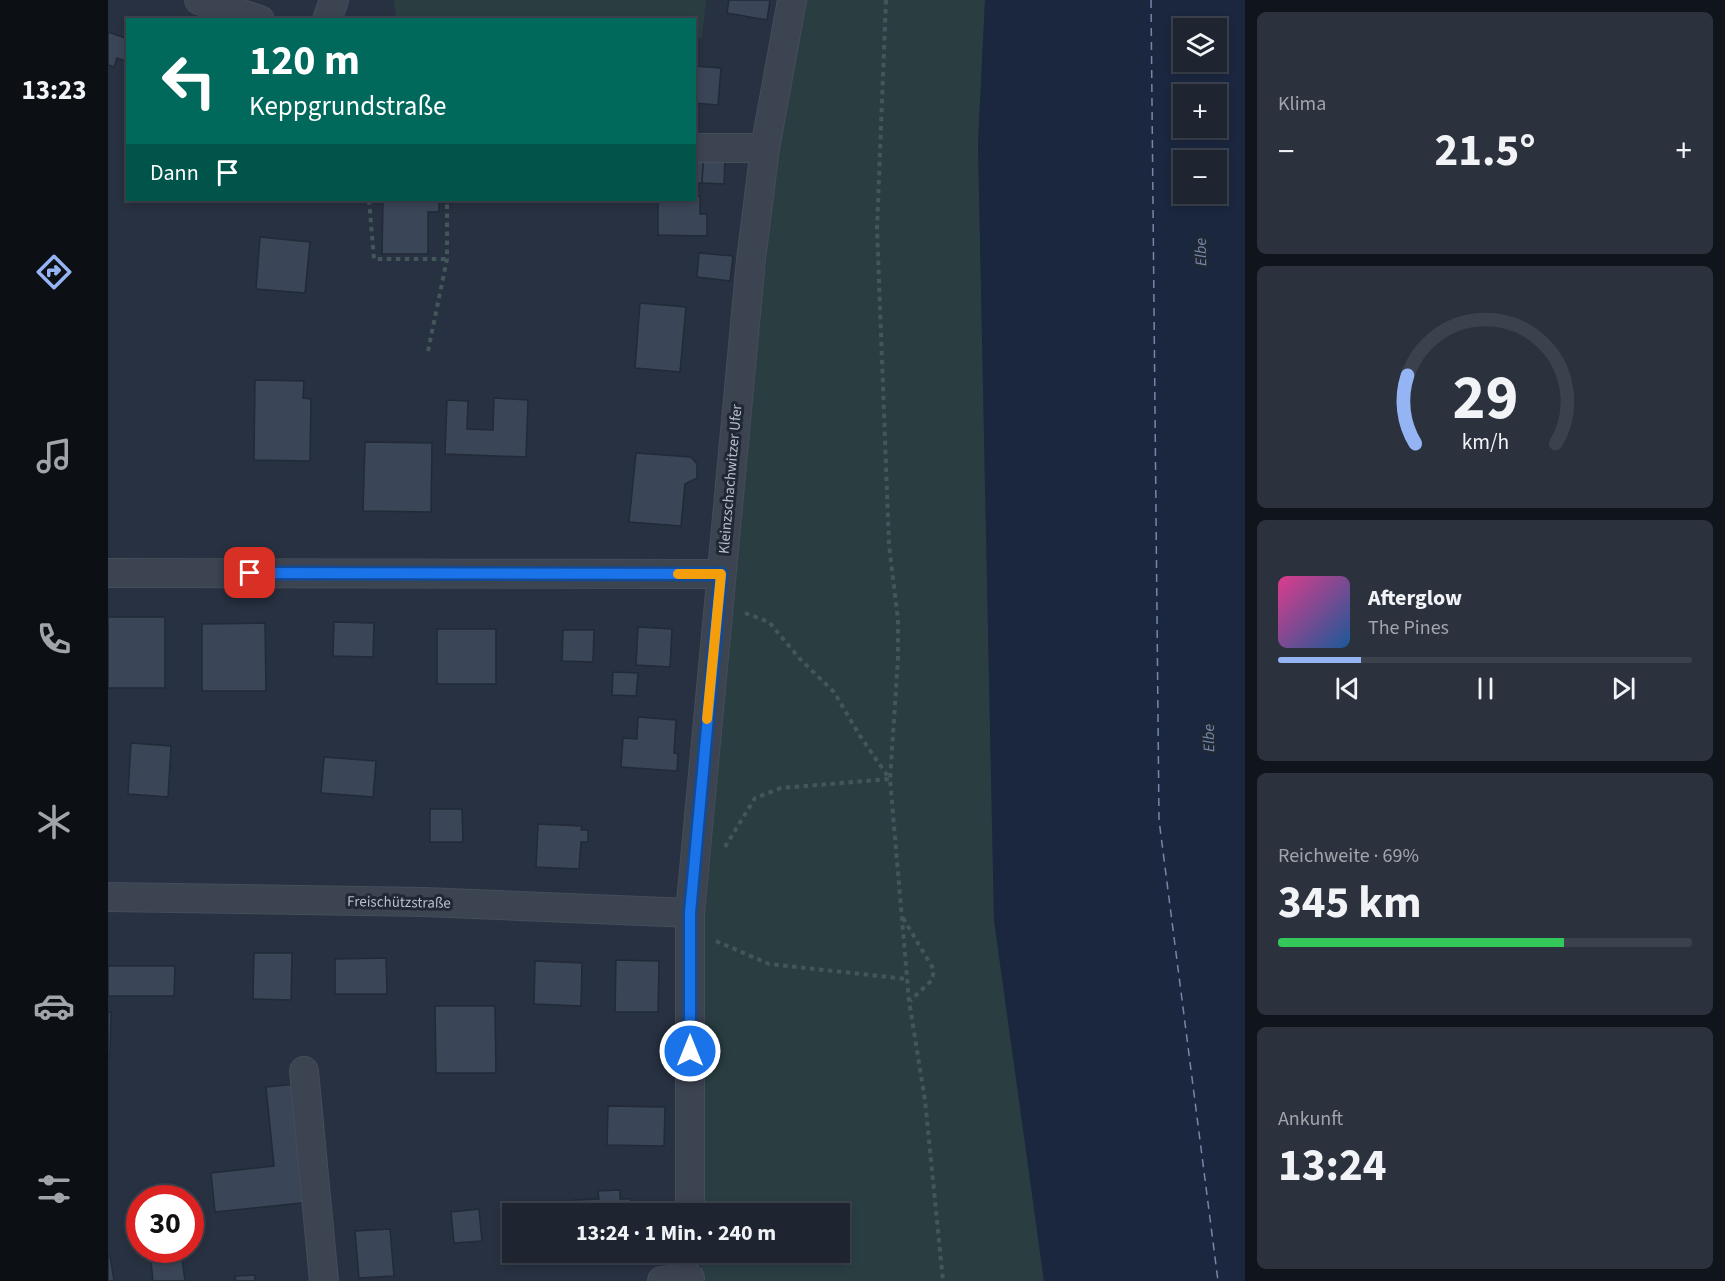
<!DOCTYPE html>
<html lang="de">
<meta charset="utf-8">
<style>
body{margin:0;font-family:"Source Sans 3",sans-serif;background:#2b313d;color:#f1f3f6;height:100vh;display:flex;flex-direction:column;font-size:22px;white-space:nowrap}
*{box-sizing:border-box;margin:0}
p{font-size:20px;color:#a1a5ab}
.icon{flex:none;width:33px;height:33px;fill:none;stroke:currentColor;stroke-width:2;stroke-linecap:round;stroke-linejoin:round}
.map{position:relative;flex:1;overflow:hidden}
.drawer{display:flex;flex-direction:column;gap:12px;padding:12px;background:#10141b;width:480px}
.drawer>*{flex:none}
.banner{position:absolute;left:18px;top:18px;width:570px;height:183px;border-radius:0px;box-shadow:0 3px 9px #0003,0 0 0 2px #3c424d;background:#00695c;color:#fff;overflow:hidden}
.buttons{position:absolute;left:1065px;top:18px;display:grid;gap:12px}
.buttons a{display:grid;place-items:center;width:54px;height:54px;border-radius:0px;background:#1e2531;box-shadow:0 3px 9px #0003,0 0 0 2px #3c424d;font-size:30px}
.speed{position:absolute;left:18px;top:1185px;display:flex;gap:12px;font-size:30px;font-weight:700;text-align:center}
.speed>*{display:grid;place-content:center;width:78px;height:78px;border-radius:50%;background:#1e2531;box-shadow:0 3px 9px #0003,0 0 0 2px #3c424d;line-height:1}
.speed .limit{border:9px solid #d22;background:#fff;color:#111}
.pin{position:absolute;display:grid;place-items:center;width:51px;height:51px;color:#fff;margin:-26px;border-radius:12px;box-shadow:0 3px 9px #0006}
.me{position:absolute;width:66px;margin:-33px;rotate:0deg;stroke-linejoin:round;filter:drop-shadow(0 0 4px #0008)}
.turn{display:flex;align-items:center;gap:21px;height:126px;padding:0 24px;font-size:27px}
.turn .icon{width:78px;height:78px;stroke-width:2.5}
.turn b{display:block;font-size:42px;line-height:51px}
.then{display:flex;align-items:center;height:57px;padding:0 24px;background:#0003;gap:12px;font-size:22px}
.big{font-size:45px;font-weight:700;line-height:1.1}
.drawer .card{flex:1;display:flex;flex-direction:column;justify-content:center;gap:9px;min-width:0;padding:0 21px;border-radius:9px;background:#2b313d}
.drawer .dial{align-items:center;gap:0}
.dial svg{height:156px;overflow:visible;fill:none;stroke:#3c424d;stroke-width:7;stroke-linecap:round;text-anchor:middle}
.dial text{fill:#f1f3f6;stroke:none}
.song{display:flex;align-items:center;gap:18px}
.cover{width:72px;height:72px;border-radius:9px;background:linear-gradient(135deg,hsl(330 70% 55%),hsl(210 70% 35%))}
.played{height:6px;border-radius:3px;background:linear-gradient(90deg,#95b4f4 20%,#3c424d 20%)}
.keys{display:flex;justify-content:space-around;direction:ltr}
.heat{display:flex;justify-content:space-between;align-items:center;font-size:33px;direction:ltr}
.charge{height:9px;border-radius:4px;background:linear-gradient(90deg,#34c759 69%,#3c424d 0)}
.trip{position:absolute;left:394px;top:1203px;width:348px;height:60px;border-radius:0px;background:#1e2531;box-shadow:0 3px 9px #0003,0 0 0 2px #3c424d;font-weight:700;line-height:60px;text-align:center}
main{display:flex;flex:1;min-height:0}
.menu{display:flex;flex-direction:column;width:108px;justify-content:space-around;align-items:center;background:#0c0f14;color:#a1a5ab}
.menu .icon{width:42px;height:42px}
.menu .active{color:#95b4f4}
.menu b{font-size:27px;color:#f1f3f6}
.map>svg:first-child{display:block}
.green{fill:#2a3e42}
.water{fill:#1b273f;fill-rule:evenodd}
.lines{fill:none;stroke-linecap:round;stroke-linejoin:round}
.ferry{stroke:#7487a8;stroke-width:1.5;stroke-dasharray:8 6;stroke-linecap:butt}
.building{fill:#3a4557;stroke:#222a38;stroke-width:1.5}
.minor-casing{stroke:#454c5a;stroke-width:30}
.path{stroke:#43575a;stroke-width:4;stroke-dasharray:4.5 4.5;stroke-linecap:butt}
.minor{stroke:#3c4351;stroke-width:28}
.route-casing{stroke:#114b97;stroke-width:15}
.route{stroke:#1a73e8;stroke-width:10}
.slow{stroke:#f59e0b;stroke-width:10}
.labels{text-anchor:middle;stroke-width:6;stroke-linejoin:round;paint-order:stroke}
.street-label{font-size:15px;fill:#b9bfcb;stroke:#202836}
.water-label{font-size:16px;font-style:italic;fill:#7487a8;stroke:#202836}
</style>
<main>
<nav class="menu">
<b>13:23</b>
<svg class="icon active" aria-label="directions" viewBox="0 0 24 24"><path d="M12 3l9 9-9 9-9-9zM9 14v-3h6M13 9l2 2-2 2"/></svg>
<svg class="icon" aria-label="music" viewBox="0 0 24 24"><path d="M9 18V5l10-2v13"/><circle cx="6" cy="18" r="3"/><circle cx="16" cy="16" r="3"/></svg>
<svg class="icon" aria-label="phone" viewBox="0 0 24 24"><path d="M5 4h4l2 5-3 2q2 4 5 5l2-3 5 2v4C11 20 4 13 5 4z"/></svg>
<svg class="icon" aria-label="climate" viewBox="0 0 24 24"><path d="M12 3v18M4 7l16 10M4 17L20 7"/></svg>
<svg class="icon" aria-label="car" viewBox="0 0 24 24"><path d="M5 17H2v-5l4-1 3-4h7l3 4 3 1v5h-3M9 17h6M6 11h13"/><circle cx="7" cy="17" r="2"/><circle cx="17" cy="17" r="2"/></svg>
<svg class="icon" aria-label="filters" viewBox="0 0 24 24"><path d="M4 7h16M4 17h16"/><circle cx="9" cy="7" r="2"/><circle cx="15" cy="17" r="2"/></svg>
</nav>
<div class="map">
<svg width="1137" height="1281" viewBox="0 0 1137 1281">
<rect width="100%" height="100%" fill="#283141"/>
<g class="green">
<path d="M286,0h312l-4,38 -7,-1 -1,-17 -298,-1z"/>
<path d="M697,0h180l-7,144 16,776 50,361h-343v-28l139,-1v-38h-140l2,-305 75,-757z"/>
</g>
<path class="water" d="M877,0h260v1281h-201l-50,-361 -16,-776zM1076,28h32v34h-32zM1076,94h32v34h-32zM1076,160h32v34h-32z"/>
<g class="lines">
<path class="ferry" d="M1043,0l8,820 59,461"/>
</g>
<g class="building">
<path d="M621,0h41l-3,20 -40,-7z"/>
<path d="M0,32l20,7v23l-11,-4 -3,9 -6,-2z"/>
<path d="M586,66l27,2 -3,37 -24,-2z"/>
<path d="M595,157l22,1 -1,26 -22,-1z"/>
<path d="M586,162h9l-1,21h-8z"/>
<path d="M586,196h6v18h7v22l-49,-1v-35h36z"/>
<path d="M275,200h56v12h-11v42h-46z"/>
<path d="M152,237l50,5 -5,51 -49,-4z"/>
<path d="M591,253l34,3 -3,25 -33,-4z"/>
<path d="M532,303l46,4 -6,65 -45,-4z"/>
<path d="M147,380l49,1 -1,17 8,1 -1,62 -56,-1z"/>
<path d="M386,398l34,2 -2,57 -81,-3 2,-54 21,1 -1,28 26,1z"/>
<path d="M257,442l67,1 -1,69 -68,-1z"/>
<path d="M528,453l55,4 6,7v14l-12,6 -4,42 -52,-4z"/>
<rect x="0" y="617" width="57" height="71"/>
<path d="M226,622l40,1 -1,34 -40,-1z"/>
<path d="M157,623l1,68h-64v-67z"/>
<path d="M530,627l34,2 -2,38 -34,-2z"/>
<rect x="329" y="629" width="59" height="55"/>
<path d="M455,630h31l-1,32 -31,-1z"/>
<path d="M505,672l25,1 -2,23 -24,-1z"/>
<path d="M530,717l38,3 -2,33 4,1 -1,17 -56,-4 2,-29 14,1z"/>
<path d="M23,743l40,3 -3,51 -40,-3z"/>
<path d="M216,757l52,4 -3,36 -52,-4z"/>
<path d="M322,809h32l1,33h-33z"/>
<path d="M430,824l44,2 -1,4h7v12h-7l-2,27 -43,-2z"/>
<path d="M146,953h38l-1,47 -38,-1z"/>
<path d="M278,958l1,36h-52v-35z"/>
<path d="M508,960l43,1 -1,51h-43z"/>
<path d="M427,961l47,2 -1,43 -47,-2z"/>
<path d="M0,966h67l-1,30h-66z"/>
<path d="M327,1006h60l1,67h-60z"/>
<path d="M0,1012h3l-1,44h-2z"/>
<path d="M189,1084l13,118 -95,10 -4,-39 63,-7 -8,-79z"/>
<path d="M500,1106l57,1 -1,39 -57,-1z"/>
<path d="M512,1190v9h11v15h-57v-14l25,-1 -1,-8z"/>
<path d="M371,1209l3,32 -28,2 -3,-31z"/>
<path d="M282,1229l4,47 -35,2 -4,-47z"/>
<path d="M73,1250l4,31h-32l-3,-30z"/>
<path d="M0,1256h2l4,25h-6z"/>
<path d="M147,1275v6h-19l-1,-5z"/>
</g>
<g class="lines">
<defs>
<g id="minor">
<path d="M91,0l61,20"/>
<path d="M219,20l7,-20"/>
<path d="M586,148h71"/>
<path d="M0,573l613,1"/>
<path d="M0,897l316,5 266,11"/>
<path d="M196,1071l20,210"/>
<path d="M582,1214v-301l61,-653 14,-112 27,-148"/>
<path d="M554,1281l28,-3"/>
</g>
</defs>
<use href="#minor" class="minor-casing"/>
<g class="path">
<path d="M778,0l-9,228 12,317 9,75v39l-8,120 19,222 16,99 18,181"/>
<path d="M261,200l5,59h73"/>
<path d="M320,351l19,-92v-59"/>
<path d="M637,613l24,9 31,37 34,33 26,44 29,42"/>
<path d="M617,847l30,-49 26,-10 109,-9"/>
<path d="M795,918l31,52 -2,10 -22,21"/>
<path d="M608,941l53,23 138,15"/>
</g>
<use href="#minor" class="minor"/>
</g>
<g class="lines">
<defs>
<path id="route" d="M142,573l471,1 -31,339v138"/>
</defs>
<use href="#route" class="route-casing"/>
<use href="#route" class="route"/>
<path class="slow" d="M570,574h43l-14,145"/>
</g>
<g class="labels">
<g class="street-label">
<text transform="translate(622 479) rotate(-85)" y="5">Kleinzschachwitzer Ufer</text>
<text transform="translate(291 902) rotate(1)" y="5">Freischützstraße</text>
</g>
<g class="water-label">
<text transform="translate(1092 252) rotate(-91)" y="6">Elbe</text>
<text transform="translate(1100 738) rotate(-91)" y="6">Elbe</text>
</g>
</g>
</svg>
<div class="buttons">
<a><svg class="icon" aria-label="layers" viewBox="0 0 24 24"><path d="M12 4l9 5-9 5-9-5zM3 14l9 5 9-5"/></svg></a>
<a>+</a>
<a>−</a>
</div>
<div class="speed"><div class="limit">30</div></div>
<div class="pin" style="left:142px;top:573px;background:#d93025"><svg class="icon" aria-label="arrive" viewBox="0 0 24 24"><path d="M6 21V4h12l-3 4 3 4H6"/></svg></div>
<svg class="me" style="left:582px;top:1051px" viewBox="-20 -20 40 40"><circle r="17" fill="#1a73e8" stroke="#fff" stroke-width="3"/><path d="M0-11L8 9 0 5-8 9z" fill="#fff"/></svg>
<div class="trip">13:24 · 1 Min. · 240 m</div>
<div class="banner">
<div class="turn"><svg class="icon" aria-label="left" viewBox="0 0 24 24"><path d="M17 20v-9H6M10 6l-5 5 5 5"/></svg><div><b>120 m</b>Keppgrundstraße</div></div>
<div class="then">Dann<svg class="icon" aria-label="arrive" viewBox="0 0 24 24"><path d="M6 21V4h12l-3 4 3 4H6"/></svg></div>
</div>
</div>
<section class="drawer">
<div class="card"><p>Klima</p>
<div class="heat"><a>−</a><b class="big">21.5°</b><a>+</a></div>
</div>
<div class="card dial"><svg viewBox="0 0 100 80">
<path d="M14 69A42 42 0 1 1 86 69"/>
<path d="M14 69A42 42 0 0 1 10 34" stroke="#95b4f4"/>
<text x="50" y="56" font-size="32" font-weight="700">29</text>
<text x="50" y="72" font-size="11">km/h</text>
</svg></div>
<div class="card">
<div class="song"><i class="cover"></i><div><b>Afterglow</b><p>The Pines</p></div></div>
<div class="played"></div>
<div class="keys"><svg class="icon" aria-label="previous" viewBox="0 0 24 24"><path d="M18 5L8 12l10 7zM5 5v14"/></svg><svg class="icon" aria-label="pause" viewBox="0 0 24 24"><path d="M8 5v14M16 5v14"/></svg><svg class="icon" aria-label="next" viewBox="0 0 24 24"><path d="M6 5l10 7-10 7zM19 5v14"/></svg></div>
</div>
<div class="card"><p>Reichweite · 69%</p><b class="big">345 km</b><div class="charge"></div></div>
<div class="card"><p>Ankunft</p><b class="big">13:24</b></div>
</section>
</main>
